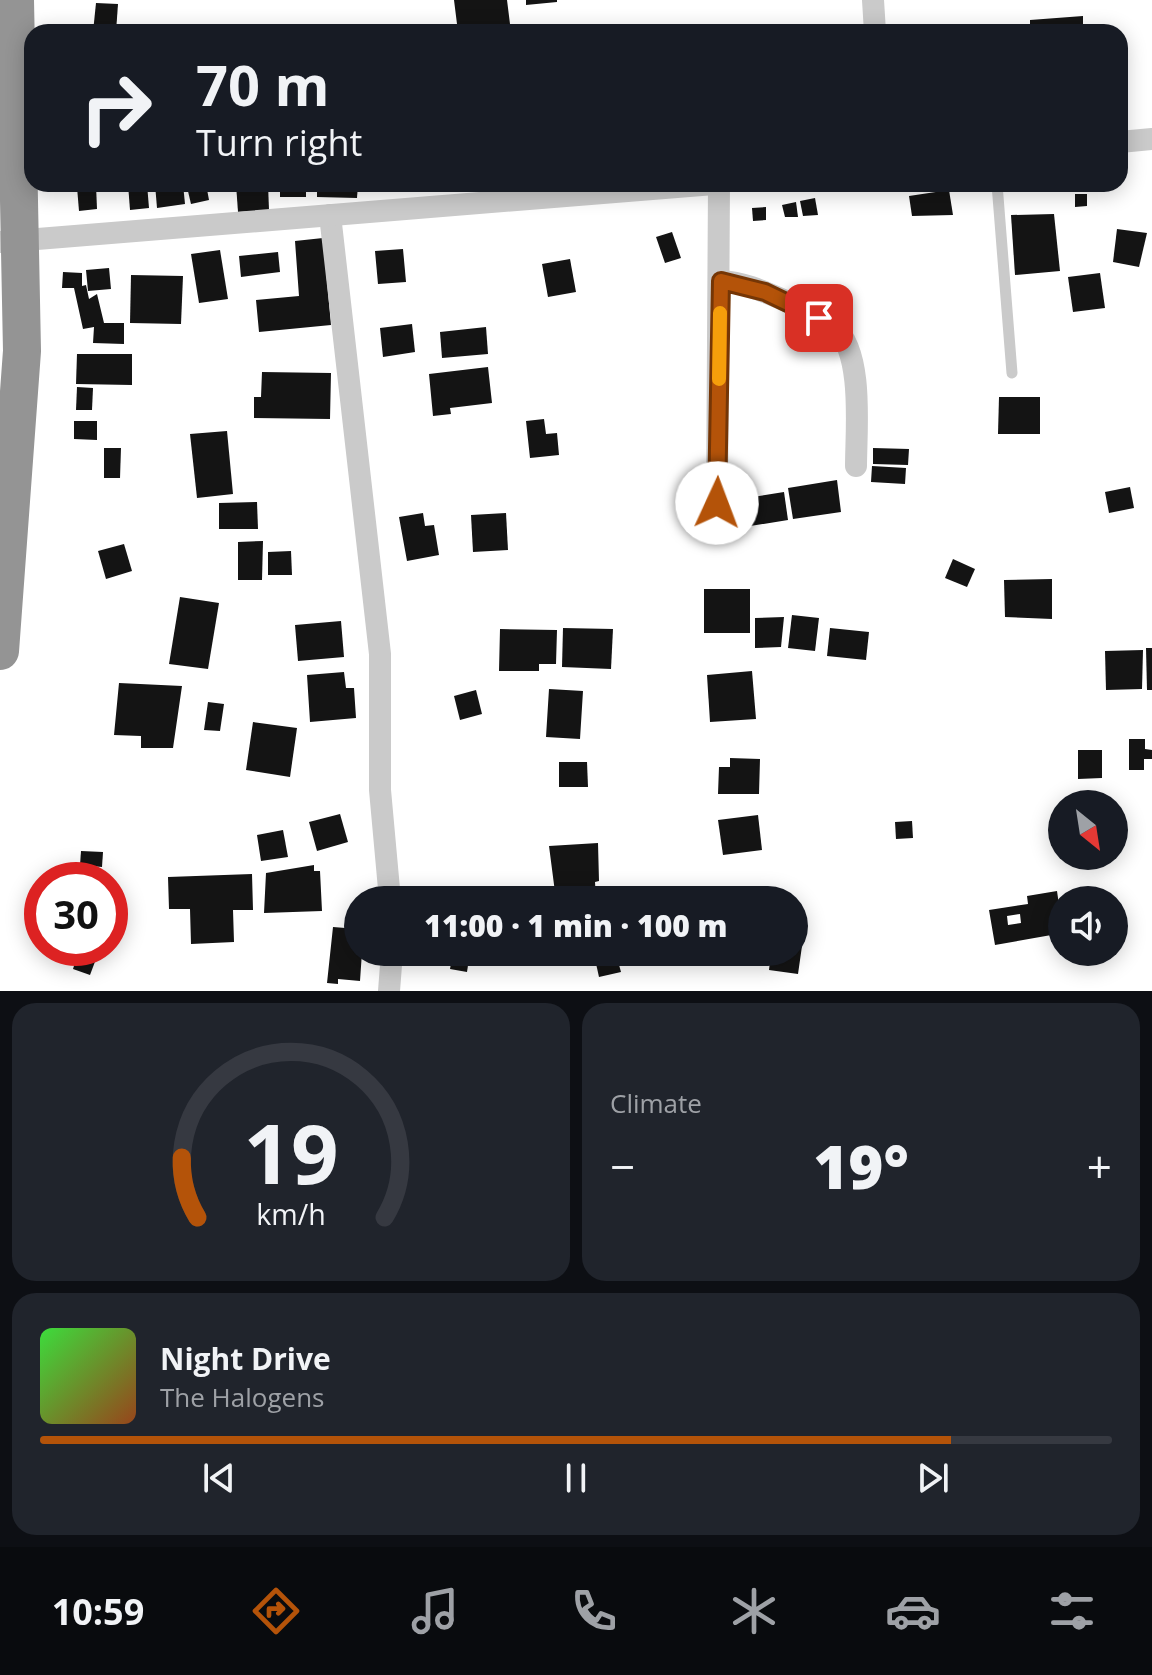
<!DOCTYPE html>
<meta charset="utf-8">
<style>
body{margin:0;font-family:"Open Sans",sans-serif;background:#20242c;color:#f1f3f6;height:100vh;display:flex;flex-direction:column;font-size:30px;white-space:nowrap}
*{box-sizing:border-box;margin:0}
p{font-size:26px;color:#9ea1a6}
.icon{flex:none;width:44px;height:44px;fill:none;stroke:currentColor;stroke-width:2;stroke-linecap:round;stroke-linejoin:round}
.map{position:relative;height:991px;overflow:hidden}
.side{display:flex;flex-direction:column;gap:12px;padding:12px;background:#0d0f14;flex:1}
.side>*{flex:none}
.top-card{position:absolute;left:24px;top:24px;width:1104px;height:168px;border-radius:24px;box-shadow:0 4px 20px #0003;background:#171b24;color:#f1f3f6;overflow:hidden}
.needle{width:52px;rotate:150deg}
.buttons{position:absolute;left:1048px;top:790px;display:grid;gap:16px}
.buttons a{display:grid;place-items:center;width:80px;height:80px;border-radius:50%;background:#171b24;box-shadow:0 4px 20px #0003;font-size:40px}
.speed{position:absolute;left:24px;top:862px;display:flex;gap:16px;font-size:40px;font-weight:700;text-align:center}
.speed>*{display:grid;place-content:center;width:104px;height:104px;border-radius:50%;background:#171b24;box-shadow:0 4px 20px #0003;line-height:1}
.speed .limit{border:12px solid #d22;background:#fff;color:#111}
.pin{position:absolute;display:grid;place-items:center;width:68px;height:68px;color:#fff;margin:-34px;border-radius:16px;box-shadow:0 4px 12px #0006}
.me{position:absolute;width:88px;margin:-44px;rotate:2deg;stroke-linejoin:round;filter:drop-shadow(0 0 6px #0008)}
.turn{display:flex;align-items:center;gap:28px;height:168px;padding:0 40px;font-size:36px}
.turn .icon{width:104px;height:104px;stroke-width:2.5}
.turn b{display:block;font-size:56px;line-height:68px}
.big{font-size:60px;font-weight:800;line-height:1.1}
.side .card{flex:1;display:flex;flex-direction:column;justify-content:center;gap:12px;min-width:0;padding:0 28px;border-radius:24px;background:#20242c}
.side .dial{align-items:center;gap:0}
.dial svg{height:208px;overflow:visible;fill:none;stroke:#363941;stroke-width:7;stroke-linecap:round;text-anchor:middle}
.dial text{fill:#f1f3f6;stroke:none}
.song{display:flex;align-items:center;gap:24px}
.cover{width:96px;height:96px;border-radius:12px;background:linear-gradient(135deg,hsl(120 70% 55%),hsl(20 70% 35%))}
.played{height:8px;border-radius:4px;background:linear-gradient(90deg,#b45309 85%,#363941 85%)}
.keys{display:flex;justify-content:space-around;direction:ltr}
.heat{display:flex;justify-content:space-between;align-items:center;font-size:44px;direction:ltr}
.side .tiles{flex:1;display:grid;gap:12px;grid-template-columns:1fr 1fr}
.card:last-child{grid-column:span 2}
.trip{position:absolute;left:344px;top:886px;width:464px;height:80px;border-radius:40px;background:#171b24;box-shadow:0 4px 20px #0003;font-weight:800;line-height:80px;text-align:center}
.menu{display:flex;height:128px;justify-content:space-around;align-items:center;background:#090b0e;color:#9ea1a6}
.menu .icon{width:56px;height:56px}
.menu .selected{color:#b45309}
.menu b{font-size:36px;color:#f1f3f6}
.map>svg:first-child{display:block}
.building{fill:#141414;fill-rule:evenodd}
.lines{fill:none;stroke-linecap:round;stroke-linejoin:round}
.lane{stroke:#cacaca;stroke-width:11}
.street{stroke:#cacaca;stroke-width:22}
.highway{stroke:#949494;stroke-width:38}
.route-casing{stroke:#753606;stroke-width:20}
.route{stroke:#b45309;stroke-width:14}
.slow{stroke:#f59e0b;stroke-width:14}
</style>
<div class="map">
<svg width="1152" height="991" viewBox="0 0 1152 991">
<rect width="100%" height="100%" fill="#fff"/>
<g class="building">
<path d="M454,0h53l4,32h-53z"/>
<path d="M526,0h31v2l-31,3z"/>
<path d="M96,3l22,1 -2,28h-23z"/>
<path d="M1083,16v16h-53v-12z"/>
<path d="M128,184h19l2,24 -19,2z"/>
<path d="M155,184h28l2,20 -28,4z"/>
<path d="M202,184h4l3,16 -18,4 -4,-17z"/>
<path d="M236,184h32l1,26 -31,2z"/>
<rect x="280" y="184" width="26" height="13"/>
<path d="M317,184h41l-1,14 -40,-1z"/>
<rect x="385" y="184" width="40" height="6"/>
<path d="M96,185l1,24 -18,2 -2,-24z"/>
<path d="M949,190l4,25 -41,1 -3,-20z"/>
<path d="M1075,194h12v12l-12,1z"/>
<path d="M815,198l3,17 -15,1 -3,-15z"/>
<path d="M796,202l2,15h-13l-3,-12z"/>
<path d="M766,207v13l-13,1 -1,-13z"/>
<path d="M1054,214l6,57 -45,4 -4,-60z"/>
<path d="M1117,229l30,4 -8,34 -26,-5z"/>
<path d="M672,232l9,26 -16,5 -9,-26z"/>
<path d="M323,238l8,87 -72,7 -3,-32 43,-4 -4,-55z"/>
<path d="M403,249l3,33 -28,2 -3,-33z"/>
<path d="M220,250l8,49 -29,4 -8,-49z"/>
<path d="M278,252l2,20 -39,5 -2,-21z"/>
<path d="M570,259l6,33 -28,5 -6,-33z"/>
<path d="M109,268l2,21 -23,2 -2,-21z"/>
<path d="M63,272l19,1v13l4,-1 3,14 8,-5 7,29h20v21l-31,-1 1,-16 -11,2 -9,-41h-12z"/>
<path d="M1100,273l5,35 -32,4 -5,-35z"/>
<path d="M131,275l52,1 -2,48 -51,-1z"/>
<path d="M412,324l3,28 -32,5 -3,-29z"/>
<path d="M486,327l2,27 -46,4 -2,-26z"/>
<path d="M77,354h55v31l-56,-1z"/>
<path d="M488,367l4,36 -42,5 1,6 -18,2 -4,-42z"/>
<path d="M262,372l69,1 -1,46 -76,-1v-21h7z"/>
<path d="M77,387l16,1 -1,22h-16z"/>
<path d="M999,397h41v37h-42z"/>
<path d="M544,419l2,15 11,-1 2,22 -29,3 -4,-37z"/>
<path d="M74,421h23v19l-23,-1z"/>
<path d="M227,431l6,63 -36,4 -7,-64z"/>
<path d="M104,448h17l-1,30h-16z"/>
<path d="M873,448l36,1 -1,16 -35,-1z"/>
<path d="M872,466l34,2 -1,16 -34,-2z"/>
<path d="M837,480l4,32 -48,7 -5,-31z"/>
<path d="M1130,487l4,21 -25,5 -4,-21z"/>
<path d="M784,492l4,28 -50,8 -4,-28z"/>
<path d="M257,502l1,27h-39v-26z"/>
<path d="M423,513l2,13 9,-1 5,30 -32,6 -8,-44z"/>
<path d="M506,513l2,37 -35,2 -2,-37z"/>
<path d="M263,541l-1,39h-24v-38z"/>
<path d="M124,544l8,27 -26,8 -8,-28z"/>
<path d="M291,551l1,24h-24v-23z"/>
<path d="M953,559l22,10 -8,18 -22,-9z"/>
<path d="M1052,579v40l-47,-2 -1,-37z"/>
<rect x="704" y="589" width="46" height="44"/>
<path d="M180,597l39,6 -11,66 -39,-5z"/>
<path d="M792,615l27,3 -4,33 -27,-3z"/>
<path d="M784,617l-3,30 -26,1v-30z"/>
<path d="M341,621l3,36 -46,4 -3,-36z"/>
<path d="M563,628l50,1 -2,40 -49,-2z"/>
<path d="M830,628l39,4 -3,28 -39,-4z"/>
<path d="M500,629l57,1 -1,34h-17v7h-40z"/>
<path d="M1146,648h6v42h-5z"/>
<path d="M1143,650l-1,39 -36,1 -1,-39z"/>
<path d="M752,671l4,48 -46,3 -3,-47z"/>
<path d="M344,672l2,16h8l2,30 -46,4 -3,-47z"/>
<path d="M119,683l63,3 -9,62h-32v-12l-27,-1z"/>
<path d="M549,689l34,2 -3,48 -34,-2z"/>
<path d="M476,690l6,24 -22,6 -6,-24z"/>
<path d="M208,702l16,2 -4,27 -16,-1z"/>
<path d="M253,722l44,6 -7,49 -44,-7z"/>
<path d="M1129,739h16v10l7,1v9h-8v11h-15z"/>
<path d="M1078,750h24v28l-24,1z"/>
<path d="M730,758l30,1 -1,35h-41l1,-27h11z"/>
<path d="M559,762h28l1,25h-29z"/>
<path d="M340,814l8,28 -31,9 -8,-29z"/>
<path d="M758,815l4,35 -39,5 -5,-35z"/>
<path d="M912,821l1,17 -17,1 -1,-17z"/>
<path d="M283,830l5,27 -27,4 -4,-26z"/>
<path d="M598,843l1,38 -4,1 1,17 -40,1 -7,-54z"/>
<path d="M81,851l22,1 -1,15 -22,-2z"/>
<path d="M314,865v6h6l2,40 -58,2 2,-40z"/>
<path d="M252,874l1,36h-20l1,32 -43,2 -1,-35h-21l-1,-32z"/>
<path d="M1057,891l3,21 -6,1 3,21 -62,11 -6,-35 39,-6 -1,-8zM1020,914l1,9 -13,2 -1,-9z"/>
<path d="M333,927l25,2v23h4l-2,29 -22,-2v5l-11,-1z"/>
<path d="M794,945l8,1 -4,28 -29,-4 2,-18h23z"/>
<path d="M453,952h17l-3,20 -17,-3z"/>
<path d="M78,953l18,6 -6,16 -17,-6z"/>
<path d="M616,954l5,18 -22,5 -4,-18z"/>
</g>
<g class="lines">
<path class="lane" d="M997,184l15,189"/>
<g class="street">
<path d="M873,0l2,32"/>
<path d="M1120,142l32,-3"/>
<path d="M330,215l50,439v136l10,110"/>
<path d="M0,242l714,-58"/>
<path d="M721,281c23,1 44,11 65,20 16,6 35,15 49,27 29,25 21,103 21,138"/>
<path d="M717,503l2,-319"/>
<path d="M389,991l3,-39"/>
</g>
<path class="highway" d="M0,651l22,-300 -7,-351"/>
</g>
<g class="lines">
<defs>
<path id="route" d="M717,503l4,-222 44,11 54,26"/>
</defs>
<use href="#route" class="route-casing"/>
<use href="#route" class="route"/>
<path class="slow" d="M719,379l1,-66"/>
</g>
</svg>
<div class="buttons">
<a><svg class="needle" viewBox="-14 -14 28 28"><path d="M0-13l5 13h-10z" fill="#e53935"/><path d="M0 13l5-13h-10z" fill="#9ea1a6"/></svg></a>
<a><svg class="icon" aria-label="sound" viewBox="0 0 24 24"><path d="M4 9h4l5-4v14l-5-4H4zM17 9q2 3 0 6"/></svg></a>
</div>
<div class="speed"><div class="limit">30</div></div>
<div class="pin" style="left:819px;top:318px;background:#d93025"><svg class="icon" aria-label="arrive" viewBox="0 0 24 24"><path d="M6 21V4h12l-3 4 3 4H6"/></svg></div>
<svg class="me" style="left:717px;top:503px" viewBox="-20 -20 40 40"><circle r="19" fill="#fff"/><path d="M0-13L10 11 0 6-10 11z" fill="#b45309"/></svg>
<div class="trip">11:00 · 1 min · 100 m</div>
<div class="top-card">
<div class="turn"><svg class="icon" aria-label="right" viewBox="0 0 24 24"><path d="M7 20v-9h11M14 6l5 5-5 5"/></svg><div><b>70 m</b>Turn right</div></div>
</div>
</div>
<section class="side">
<div class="tiles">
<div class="card dial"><svg viewBox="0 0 100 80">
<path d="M14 69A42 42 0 1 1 86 69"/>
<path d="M14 69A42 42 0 0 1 8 46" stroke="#b45309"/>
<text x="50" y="56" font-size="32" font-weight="700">19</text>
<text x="50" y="72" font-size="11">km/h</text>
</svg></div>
<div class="card"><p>Climate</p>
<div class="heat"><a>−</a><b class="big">19°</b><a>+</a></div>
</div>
<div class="card">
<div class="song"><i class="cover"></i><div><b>Night Drive</b><p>The Halogens</p></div></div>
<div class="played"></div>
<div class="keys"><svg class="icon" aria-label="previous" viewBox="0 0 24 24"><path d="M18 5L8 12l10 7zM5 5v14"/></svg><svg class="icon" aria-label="pause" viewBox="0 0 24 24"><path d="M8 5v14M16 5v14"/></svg><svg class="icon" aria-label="next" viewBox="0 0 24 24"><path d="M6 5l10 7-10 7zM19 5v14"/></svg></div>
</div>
</div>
</section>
<nav class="menu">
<b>10:59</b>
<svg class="icon selected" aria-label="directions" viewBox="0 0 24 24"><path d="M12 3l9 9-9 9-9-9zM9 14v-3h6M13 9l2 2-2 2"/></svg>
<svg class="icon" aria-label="music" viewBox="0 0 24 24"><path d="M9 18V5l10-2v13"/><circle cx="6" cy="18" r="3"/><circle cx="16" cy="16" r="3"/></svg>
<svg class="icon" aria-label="phone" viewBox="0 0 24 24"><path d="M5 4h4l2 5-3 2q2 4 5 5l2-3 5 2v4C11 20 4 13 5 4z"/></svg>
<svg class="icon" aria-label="climate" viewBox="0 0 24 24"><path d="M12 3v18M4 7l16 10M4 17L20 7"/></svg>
<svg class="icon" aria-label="car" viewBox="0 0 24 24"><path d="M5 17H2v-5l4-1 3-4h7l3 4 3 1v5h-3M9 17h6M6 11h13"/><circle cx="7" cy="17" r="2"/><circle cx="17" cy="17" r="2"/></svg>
<svg class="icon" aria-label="filters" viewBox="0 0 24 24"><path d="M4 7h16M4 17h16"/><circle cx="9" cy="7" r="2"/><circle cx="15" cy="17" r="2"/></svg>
</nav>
